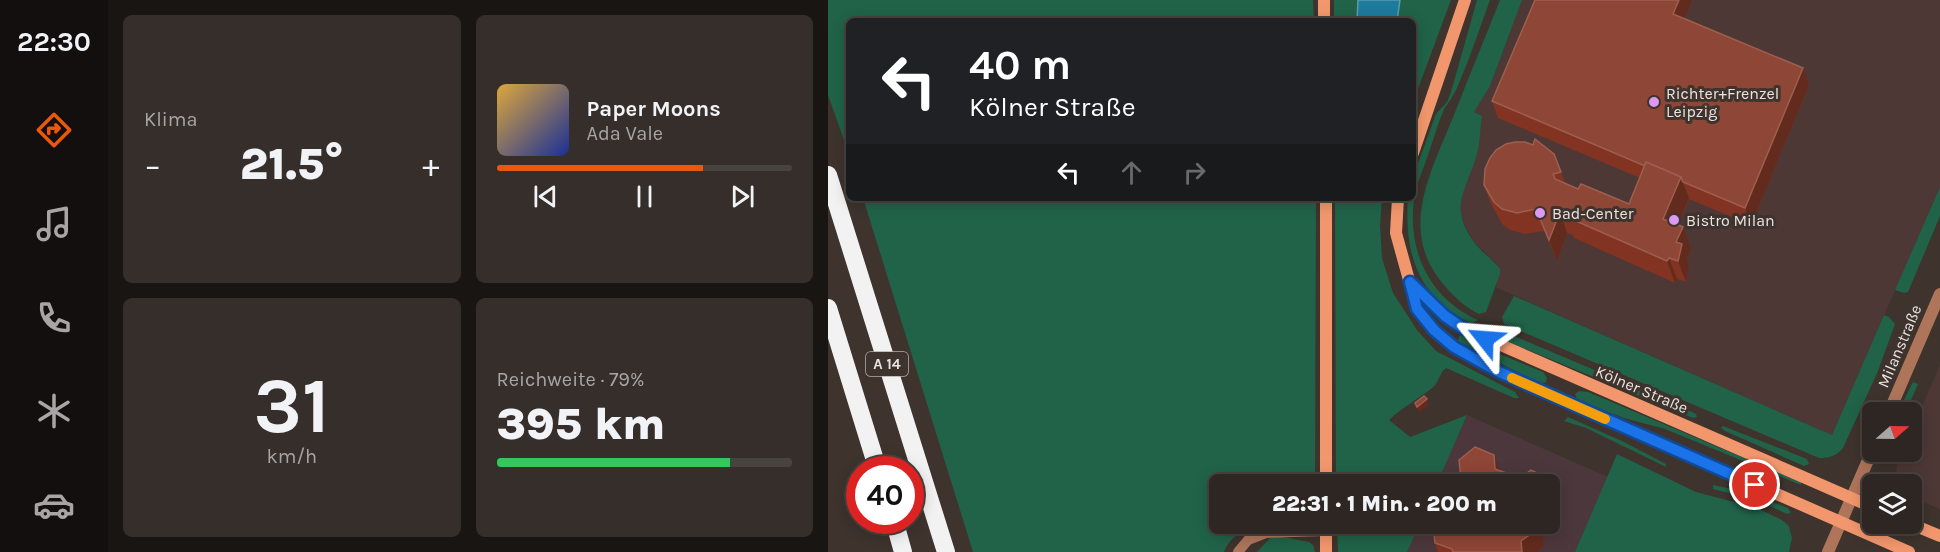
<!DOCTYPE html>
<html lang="de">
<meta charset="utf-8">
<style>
body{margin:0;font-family:Karla,sans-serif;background:#362e2a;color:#f1f3f6;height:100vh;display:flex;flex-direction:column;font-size:22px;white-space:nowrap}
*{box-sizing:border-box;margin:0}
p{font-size:20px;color:#a7a5a5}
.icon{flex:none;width:33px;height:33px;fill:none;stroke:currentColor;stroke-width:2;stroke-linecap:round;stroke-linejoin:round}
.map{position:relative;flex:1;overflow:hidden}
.side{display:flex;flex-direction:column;gap:15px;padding:15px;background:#191513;width:720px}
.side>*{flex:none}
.top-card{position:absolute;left:18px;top:18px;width:570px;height:183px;border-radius:9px;box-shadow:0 3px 15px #0003,0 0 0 2px #494340;background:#202124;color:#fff;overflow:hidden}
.needle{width:39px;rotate:70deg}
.controls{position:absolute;left:1034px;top:402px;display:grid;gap:12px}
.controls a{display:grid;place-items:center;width:60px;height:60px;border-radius:9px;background:#2e2622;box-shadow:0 3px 15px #0003,0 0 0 2px #494340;font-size:30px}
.speed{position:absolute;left:18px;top:456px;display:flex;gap:12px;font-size:30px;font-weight:700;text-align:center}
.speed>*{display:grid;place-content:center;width:78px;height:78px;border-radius:50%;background:#2e2622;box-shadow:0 3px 15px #0003,0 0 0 2px #494340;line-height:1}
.speed .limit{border:9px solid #d22;background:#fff;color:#111}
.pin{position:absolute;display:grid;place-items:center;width:51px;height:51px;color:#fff;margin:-26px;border:3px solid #fff;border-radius:50%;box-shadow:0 2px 6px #0007}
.me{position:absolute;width:66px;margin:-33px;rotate:298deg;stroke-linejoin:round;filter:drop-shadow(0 0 4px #0008)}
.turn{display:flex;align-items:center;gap:21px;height:126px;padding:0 24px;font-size:27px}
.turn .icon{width:78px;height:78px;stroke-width:2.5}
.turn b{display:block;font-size:42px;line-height:51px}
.lanes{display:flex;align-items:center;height:57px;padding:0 24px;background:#0003;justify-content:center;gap:30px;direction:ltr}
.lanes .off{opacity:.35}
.big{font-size:45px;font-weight:800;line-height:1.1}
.side .tile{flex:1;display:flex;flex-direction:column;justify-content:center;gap:9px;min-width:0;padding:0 21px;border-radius:9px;background:#362e2a}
.side .dial{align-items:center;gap:0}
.dial b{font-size:78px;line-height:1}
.song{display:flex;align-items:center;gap:18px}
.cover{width:72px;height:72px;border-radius:9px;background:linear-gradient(135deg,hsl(40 70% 55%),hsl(230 70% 35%))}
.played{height:6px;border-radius:3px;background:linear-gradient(90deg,#ea580c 70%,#494340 70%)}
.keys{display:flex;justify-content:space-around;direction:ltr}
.heat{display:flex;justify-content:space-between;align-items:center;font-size:33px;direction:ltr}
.charge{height:9px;border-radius:4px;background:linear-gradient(90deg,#34c759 79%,#494340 0)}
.side .tiles{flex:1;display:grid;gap:15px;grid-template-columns:repeat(2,1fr)}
.trip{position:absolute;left:381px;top:474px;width:351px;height:60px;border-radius:9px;background:#2e2622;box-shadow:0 3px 15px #0003,0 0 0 2px #494340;font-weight:800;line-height:60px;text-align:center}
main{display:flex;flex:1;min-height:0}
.dock{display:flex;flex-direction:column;width:108px;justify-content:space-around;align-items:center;background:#120f0e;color:#a7a5a5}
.dock .icon{width:42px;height:42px}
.dock .current{color:#ea580c}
.dock b{font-size:27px;color:#f1f3f6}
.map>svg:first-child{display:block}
.commercial{fill:#4c373c}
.industrial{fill:#4d3836}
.green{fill:#206348}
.water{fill:#1d7b9d;stroke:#5b9ab1;stroke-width:1.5}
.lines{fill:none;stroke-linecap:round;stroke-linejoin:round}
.lane{stroke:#ae755b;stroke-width:10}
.street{stroke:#ae755b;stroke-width:12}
.secondary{stroke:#f2976d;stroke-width:12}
.highway{stroke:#f2f2f2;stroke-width:18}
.wall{fill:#833321}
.shaded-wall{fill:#632b1d}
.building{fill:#8e4636;stroke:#9d5f50;stroke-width:1.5}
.route-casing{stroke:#114b97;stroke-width:15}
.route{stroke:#1a73e8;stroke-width:10}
.slow{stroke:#f59e0b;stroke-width:10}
.poi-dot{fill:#dc99f4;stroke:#3e332d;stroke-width:2}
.labels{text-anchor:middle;stroke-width:6;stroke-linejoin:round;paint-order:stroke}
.shield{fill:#3e332d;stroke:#b7aeaa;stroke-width:1.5}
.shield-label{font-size:15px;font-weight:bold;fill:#ebe3df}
.poi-label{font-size:16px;fill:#ebe3df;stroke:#3e332d;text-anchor:start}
.street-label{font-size:16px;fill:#ebe3df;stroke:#3e332d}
</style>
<main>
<nav class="dock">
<b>22:30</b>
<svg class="icon current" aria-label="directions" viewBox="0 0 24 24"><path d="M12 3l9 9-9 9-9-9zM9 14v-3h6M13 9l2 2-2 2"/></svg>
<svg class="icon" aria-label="music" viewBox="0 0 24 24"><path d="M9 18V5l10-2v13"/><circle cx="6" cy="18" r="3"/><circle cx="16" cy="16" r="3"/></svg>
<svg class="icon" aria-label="phone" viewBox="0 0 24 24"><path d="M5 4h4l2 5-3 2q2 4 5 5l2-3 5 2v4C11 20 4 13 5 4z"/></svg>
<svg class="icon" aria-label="climate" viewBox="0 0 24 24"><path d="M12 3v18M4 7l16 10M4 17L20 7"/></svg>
<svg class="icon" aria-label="car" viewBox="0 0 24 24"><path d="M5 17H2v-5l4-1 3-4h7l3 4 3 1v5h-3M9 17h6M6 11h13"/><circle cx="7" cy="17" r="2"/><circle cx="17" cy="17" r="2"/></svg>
</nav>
<section class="side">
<div class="tiles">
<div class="tile"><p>Klima</p>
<div class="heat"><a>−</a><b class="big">21.5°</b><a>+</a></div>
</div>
<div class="tile">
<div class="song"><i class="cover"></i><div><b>Paper Moons</b><p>Ada Vale</p></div></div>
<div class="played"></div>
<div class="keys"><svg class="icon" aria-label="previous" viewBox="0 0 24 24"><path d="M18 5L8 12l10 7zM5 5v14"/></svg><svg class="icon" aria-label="pause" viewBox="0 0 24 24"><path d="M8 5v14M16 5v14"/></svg><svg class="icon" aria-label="next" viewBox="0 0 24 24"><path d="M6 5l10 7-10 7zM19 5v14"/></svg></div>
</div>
<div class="tile dial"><b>31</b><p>km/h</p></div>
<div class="tile"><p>Reichweite · 79%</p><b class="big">395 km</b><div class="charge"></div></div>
</div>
</section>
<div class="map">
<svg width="1112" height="552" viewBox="0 0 1112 552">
<rect width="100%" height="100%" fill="#3e332d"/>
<path class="commercial" d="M639,415l141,62 -33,75h-168l13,-28h130v-40h-113z"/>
<g class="industrial">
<path d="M694,0h418v187l-108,248 -337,-148 2,-4v-19l-22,-21 -8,-13 -7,-18 2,-18 15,-38 5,-40 -8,-4 16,-26z"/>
<path d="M1112,365v144l-29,-12v-13h-13l-2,-9 1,-10 6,-13h8v-20z"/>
</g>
<g class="green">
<path d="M0,0h485l1,21h-465v133l-21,-59z"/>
<path d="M506,0h117l-38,102v-81h-79z"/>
<path d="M649,0h13c-11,30 -21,61 -34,90 -3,7 -8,13 -12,19 -6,14 -10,29 -15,43 -5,16 -13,32 -15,48 -7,51 16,99 64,120l-7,4c-9,-6 -20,-12 -28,-19 -32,-28 -38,-67 -35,-107h5v-21l23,-63 11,-12 4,-10z"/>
<path d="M672,0h22l-32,86 -16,26 8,4c-2,14 -2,29 -6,42 -11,34 -27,49 -2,84 7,10 19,17 26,27v5l-14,38 -7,2c-14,-7 -25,-17 -35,-29 -47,-54 -13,-113 10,-170 15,-39 31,-77 46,-115z"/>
<path d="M1112,187v29l-32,76 -4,1 -9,-3z"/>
<path d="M35,198h453l-1,286h-95v40h40c-15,2 -31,14 -36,28h-251z"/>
<path d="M507,198h47l-2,28 2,32 11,35 24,37 19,21 79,41 4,6h-5l-68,-30c-7,5 -7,15 -14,20 -15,12 -28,18 -43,32l21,17 57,-22 -30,69h-101z"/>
<path d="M686,296l318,139 52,-120 5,2 6,7 -17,47 -35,77c-7,8 -13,10 -24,10l-315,-134 -2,-7z"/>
<path d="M1079,330c4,13 -6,28 -11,41l-5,-4z"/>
<path d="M674,331l178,75 16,8 1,3 -4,1 -189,-78z"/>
<path d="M634,335l6,6 75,31 4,6 -1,4 -6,2 -82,-43 1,-5z"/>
<path d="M1085,382l5,2 -1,2 -11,26h-8z"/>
<path d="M751,391l9,1 213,90v3l-136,-56 -41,-11 -47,-18 -2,-6z"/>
<path d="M740,417l56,25 42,22v3l-80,-39 -22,-7z"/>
<path d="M895,426l84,33 2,5 -5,2 -79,-35 -4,-3z"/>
<path d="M789,454l79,38 61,16 25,12 7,6 1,5 2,7 -3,14h-214z"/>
<path d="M885,485l29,6 46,17 3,5 -4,1 -28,-13 -46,-12z"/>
<path d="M509,524h83l-13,28h-69z"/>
<path d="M449,536l32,6 4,3 2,7h-58l13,-14z"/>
</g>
<path class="water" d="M530,0h42l-3,21h-40z"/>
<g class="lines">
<path class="lane" d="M410,552l10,-12 18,-7 60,-2"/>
<g class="street">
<path d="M1061,412l51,-118"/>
<path d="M1000,552l44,-101"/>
</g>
<g class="secondary">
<path d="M496,0v21"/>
<path d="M585,153l52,-153"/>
<path d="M498,198v286"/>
<path d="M570,198l-2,35 21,76 17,21 20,17 43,24 412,181"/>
<path d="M582,282l35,34 19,13 408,178"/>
<path d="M1083,524l29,12"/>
<path d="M498,552v-28"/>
</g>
<g class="highway">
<path d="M0,175l118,377"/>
<path d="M0,308l50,162"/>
<path d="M66,520l9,32"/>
</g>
</g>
<g class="wall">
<path d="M857,18l118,50 6,17 -58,140 -62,-26 -11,26 13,24 -4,9 2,7 -3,17 -9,-3 -2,4 -101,-45 -1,-3 -6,-2 -10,28 -13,-30 -19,3 -15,-4 -8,-6 -10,-18 -8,-21 70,-31 11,29 13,6 51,15 11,-26 -142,-60 -6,-17z"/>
<path d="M713,527l3,19 -8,6h-98l-3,-9z"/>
</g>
<g class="shaded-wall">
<path d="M851,0h13l-12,30 -7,-16z"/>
<path d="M975,68l6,17 -58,140 -6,-17z"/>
<path d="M853,177l8,21 -18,42 -8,-21z"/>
<path d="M732,212l7,21 -10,28 -8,-21z"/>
<path d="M855,227l8,22 -4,9 2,7 -3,17 -8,-21 -2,-19z"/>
<path d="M841,258l8,21 -2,4 -8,-22z"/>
<path d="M599,399l2,6 -10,8 -2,-6z"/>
<path d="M666,455l6,17 -5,-3z"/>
<path d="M720,478l6,17 2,19 -6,6v-36h-2z"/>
<path d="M709,524h8l-4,3 3,19 -8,6h-14l-1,-11z"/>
</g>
<g class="building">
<path d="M707,0h144l-6,14 130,54 -58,140 -62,-26 -2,-5 -35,-15 -1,4 -153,-65z"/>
<path d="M707,139l19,15 7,18 -8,2 2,5 23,10 3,-5 48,20 17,-42 35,15 -18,42 20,8 -7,15 6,2 -4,17 -9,-3 -2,3 -100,-44 1,-3 -8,-2 -11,28 -13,-31 -19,4 -15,-4 -8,-7 -10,-17 1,-16 5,-11 6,-8 10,-6 9,-2h10l8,3z"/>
<path d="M596,396l3,3 -10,8 -2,-4z"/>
<path d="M647,447l19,8 1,14 25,9 11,-8 17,8v6h-94l7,-5 -2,-19z"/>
<path d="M605,524h104l1,5 -17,12 1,11h-69l-1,-3 -17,-6z"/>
</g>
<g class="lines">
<defs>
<path id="route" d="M657,339l-21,-10 -19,-13 -35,-34 7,27 17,21 20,17 43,24 258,114"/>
</defs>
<use href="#route" class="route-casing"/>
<use href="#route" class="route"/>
<path class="slow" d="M684,378l93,41"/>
</g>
<g class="poi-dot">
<circle cx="826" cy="102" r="6"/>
<circle cx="712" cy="213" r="6"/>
<circle cx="846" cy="220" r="6"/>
</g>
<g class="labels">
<rect class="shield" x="38" y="352" width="42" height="24" rx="4.5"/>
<g class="shield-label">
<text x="59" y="369">A 14</text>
</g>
<g class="poi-label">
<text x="838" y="99">Richter+Frenzel<tspan x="838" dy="18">Leipzig</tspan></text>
<text x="724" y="219">Bad-Center</text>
<text x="858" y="226">Bistro Milan</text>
</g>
<g class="street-label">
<text transform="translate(1071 346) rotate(-67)" y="6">Milanstraße</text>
<text transform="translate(814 389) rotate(23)" y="6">Kölner Straße</text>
</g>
</g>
</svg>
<div class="controls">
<a><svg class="needle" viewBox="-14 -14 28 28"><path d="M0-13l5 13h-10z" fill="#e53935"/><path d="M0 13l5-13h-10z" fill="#a7a5a5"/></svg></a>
<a><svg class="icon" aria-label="layers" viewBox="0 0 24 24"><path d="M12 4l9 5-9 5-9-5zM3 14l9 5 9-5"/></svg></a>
</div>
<div class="speed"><div class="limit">40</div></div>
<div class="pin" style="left:927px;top:485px;background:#d93025"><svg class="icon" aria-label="arrive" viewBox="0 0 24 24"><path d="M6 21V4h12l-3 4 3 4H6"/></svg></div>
<svg class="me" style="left:657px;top:339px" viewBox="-20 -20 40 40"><path d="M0-17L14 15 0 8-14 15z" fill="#1a73e8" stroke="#fff" stroke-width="4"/></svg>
<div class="trip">22:31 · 1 Min. · 200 m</div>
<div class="top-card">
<div class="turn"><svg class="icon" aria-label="left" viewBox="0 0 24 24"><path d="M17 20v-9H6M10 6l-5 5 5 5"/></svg><div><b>40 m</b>Kölner Straße</div></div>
<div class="lanes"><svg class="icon" aria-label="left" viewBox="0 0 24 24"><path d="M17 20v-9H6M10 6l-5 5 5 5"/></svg><svg class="icon off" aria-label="ahead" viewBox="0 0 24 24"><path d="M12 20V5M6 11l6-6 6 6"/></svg><svg class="icon off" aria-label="right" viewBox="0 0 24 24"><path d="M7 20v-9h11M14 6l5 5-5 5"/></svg></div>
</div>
</div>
</main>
